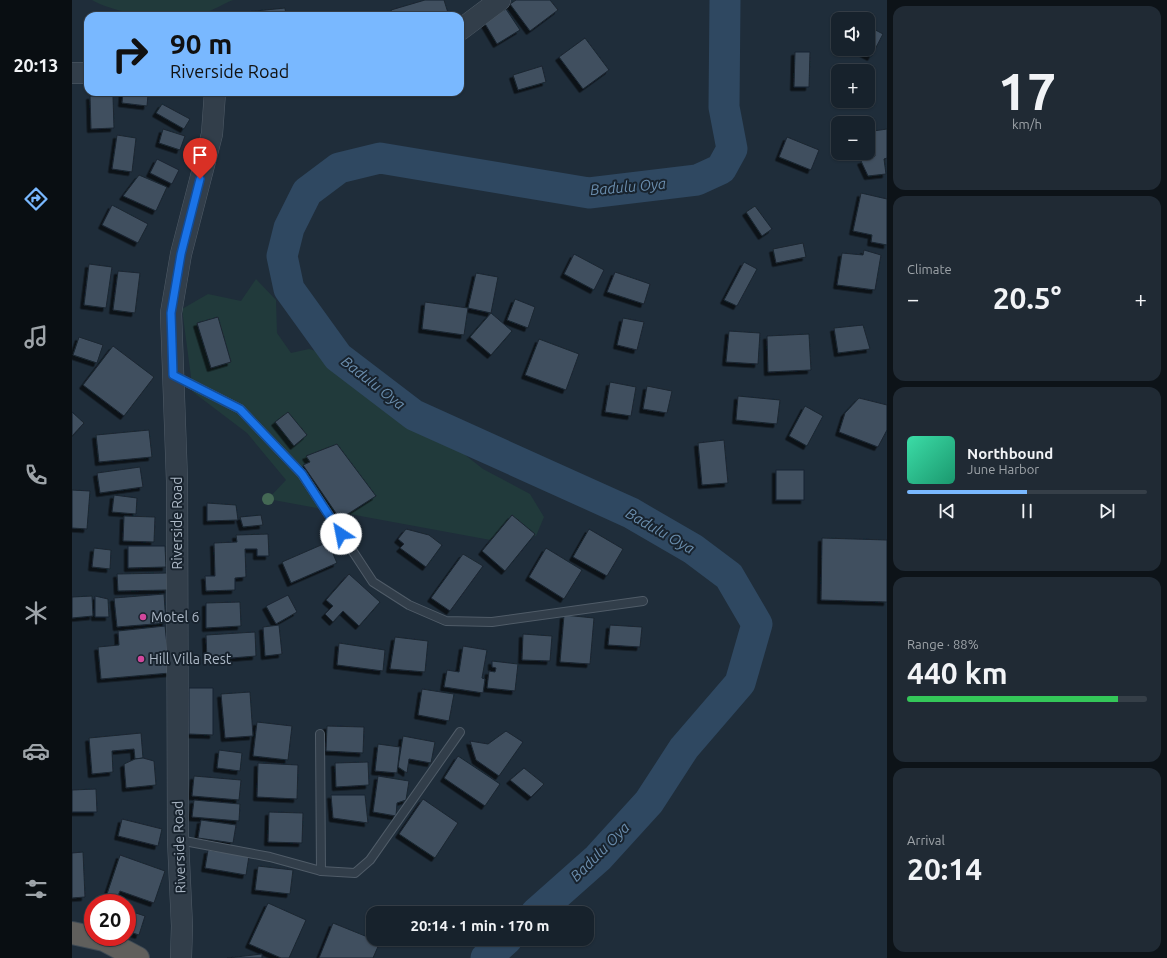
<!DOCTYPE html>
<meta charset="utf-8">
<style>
body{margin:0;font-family:Ubuntu,sans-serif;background:#202a34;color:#f1f3f6;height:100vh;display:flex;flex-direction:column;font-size:15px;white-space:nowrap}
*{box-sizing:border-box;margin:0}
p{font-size:13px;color:#9ea4a9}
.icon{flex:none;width:22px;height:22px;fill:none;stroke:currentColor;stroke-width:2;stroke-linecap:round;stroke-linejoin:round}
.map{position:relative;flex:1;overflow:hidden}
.side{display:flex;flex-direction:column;gap:6px;padding:6px;background:#0d1318;width:280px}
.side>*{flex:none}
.guide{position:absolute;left:12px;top:12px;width:380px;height:84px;border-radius:12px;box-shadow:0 1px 3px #0004,0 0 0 1px #363f48;background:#79b8ff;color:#111;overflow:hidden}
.controls{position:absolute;left:759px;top:12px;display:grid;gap:8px}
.controls a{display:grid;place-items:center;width:44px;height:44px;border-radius:8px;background:#17222c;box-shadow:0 1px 3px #0004,0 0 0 1px #363f48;font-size:20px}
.speed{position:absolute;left:12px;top:894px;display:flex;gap:8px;font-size:20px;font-weight:700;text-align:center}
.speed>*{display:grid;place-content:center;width:52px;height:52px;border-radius:50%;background:#17222c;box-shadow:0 1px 3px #0004,0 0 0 1px #363f48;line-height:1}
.speed .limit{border:6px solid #d22;background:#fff;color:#111}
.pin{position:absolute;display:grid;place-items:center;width:34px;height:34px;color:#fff;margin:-41px -17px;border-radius:50% 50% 50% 0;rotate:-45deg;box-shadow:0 0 4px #0007}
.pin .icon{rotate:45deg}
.me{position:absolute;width:44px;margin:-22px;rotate:326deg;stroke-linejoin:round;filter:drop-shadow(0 0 3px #0008)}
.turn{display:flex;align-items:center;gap:14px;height:84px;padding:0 20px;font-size:18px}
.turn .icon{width:52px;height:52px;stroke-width:2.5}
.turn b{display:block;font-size:28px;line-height:34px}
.big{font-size:30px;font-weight:700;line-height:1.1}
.side .tile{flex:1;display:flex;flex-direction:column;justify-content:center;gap:6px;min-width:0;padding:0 14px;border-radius:12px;background:#202a34}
.side .dial{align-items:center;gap:0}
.dial b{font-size:52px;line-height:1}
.song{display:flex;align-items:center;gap:12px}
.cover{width:48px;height:48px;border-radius:6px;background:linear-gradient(135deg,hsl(160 70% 55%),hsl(160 70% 35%))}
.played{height:4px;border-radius:2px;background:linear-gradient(90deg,#79b8ff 50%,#363f48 50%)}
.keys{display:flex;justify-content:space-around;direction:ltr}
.heat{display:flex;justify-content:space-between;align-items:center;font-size:22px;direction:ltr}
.charge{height:6px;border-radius:3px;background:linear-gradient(90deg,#34c759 88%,#363f48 0)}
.trip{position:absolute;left:294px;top:906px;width:228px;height:40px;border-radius:12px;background:#17222c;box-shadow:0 1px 3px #0004,0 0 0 1px #363f48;font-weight:700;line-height:40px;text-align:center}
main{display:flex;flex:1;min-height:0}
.menu{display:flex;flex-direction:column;width:72px;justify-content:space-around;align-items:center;background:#090e12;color:#9ea4a9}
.menu .icon{width:28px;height:28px}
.menu .active{color:#79b8ff}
.menu b{font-size:18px;color:#f1f3f6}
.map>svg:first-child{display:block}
.green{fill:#213a3b}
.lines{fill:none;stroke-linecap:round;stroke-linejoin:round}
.river{stroke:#2f4861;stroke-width:31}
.building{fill:#3f4f5f;stroke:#1a2530;filter:url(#shadow)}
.service-casing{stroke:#505c68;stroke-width:10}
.tertiary-casing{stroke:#505c68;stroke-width:22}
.trunk-casing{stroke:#3d4954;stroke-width:24}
.service{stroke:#323e4a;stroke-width:8}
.tertiary{stroke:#323e4a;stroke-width:21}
.trunk{stroke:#605f5c;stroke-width:22}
.tree{fill:#446854}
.route-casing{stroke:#114b97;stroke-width:10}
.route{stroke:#1a73e8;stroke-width:7}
.hotel-dot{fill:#d1479c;stroke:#18232e;stroke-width:1.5}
.labels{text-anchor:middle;stroke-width:4;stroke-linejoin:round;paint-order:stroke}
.street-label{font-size:14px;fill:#adb9c7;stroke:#18232e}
.poi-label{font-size:14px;fill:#adb9c7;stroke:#18232e;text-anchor:start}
.water-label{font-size:15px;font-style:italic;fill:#6a8dad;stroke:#18232e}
</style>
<main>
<nav class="menu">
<b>20:13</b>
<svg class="icon active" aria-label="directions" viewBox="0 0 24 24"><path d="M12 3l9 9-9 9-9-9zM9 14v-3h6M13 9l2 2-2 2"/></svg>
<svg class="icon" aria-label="music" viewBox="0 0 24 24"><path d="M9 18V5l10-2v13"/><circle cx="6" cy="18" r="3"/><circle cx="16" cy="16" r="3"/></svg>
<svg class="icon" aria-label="phone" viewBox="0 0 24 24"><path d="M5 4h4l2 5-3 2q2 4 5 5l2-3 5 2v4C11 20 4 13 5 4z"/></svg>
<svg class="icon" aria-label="climate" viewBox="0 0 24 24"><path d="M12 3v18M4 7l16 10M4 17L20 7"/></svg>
<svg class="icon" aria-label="car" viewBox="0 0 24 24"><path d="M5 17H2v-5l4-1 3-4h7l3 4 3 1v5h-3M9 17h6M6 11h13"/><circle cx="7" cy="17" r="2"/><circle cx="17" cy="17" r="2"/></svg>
<svg class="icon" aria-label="filters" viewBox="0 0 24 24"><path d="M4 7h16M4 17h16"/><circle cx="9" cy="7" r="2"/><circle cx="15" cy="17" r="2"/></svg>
</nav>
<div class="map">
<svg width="815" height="958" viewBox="0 0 815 958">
<defs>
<filter id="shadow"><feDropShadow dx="-3.5" dy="3.5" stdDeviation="0" flood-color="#0009"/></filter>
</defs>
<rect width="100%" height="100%" fill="#1f2d3a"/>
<g class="green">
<path d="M20,0h141c-10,4 -19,10 -29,13 -29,9 -86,2 -112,-13z"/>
<path d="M184,279l20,21 1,33 14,20 18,-4 29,8 -1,16 19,8 50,45 49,21 28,22 47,25 14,23 -8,19 -35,-5 -5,10 -228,-42 18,-19 -39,-47 -54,-41 -11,-83 26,-15 33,7z"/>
</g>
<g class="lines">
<g class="river">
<path d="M464,913l62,-55 51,-56 35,-54 56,-65 17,-59 -28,-48 -36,-27 -62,-36 -217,-98 -76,-58 -49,-68 -7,-33 7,-28 18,-36 32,-24 41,-10 209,35 108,-13 24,-11 11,-20 -8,-42 1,-107"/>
<path d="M414,958l21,-19"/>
</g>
</g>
<g class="building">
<path d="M353,0h19l5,16h-56l-2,-6z"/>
<path d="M444,0h34l8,10 -28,21 -20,-27z"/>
<path d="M213,8l1,8 13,-4 1,4 -84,-1z"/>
<path d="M434,9l14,21 -23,14 -13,-22z"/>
<path d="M796,26l15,8 -12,23 -15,-8h12z"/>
<path d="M513,38l24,32 -26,19 -24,-32z"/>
<path d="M723,52h15l-1,35h-15z"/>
<path d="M470,66l4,16 -28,8 -5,-15z"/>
<path d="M51,92l25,3 -1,11 -25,-3z"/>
<path d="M18,96h23l1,32 -23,1z"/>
<path d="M90,104l28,15 -6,10 -28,-16z"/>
<path d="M91,129l22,7 -5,14 -21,-7z"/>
<path d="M815,129v29l-3,1 2,15 -18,2 -7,-15 14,-5 -2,-25z"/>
<path d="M45,135l19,3 -4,34 -20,-3z"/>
<path d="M715,137l32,13 -8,20 -32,-13z"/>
<path d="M85,159l22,11 -7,14 -22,-11z"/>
<path d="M67,175l28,12 -11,24 -33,-15z"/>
<path d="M789,193l26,6v46l-16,-3 1,-7 -19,-4z"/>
<path d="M40,205l36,19 -10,19 -36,-18z"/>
<path d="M683,206l17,23 -10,7 -16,-24z"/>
<path d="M731,243l3,14 -30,6 -3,-14z"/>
<path d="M792,250l17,5 -6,35 -38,-5 5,-32 21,2z"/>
<path d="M502,254l30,16 -10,20 -30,-16z"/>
<path d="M672,262l13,7 -20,37 -13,-6z"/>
<path d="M17,264l23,3 -6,41 -22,-3z"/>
<path d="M46,271l22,2 -5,40 -22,-3z"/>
<path d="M543,272l35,12 -6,20 -37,-12z"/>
<path d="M404,273l22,4 -7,36 -23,-5z"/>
<path d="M443,299l20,8 -7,21 -21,-8z"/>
<path d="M353,302l43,6 -4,27 -42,-6z"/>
<path d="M419,313l21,18 -21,24 -21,-18z"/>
<path d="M146,317l13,45 -20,6 -14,-45z"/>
<path d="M551,318l21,4 -7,28 -20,-5z"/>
<path d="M791,325l7,24 -32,4 -4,-25z"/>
<path d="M657,331l31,2 -2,31 -32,-2z"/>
<path d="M737,334l2,36 -43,2 -1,-36z"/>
<path d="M7,337l24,8 -6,18 -24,-8z"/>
<path d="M467,339l40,15 -13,36 -41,-15z"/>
<path d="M41,346l41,31 -30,39 -41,-31z"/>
<path d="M538,382l26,5 -5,29 -26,-4z"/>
<path d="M575,386l25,5 -5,22 -24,-4z"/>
<path d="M666,396l42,4 -3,24 -41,-4z"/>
<path d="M787,398l28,7v25l-9,17 -39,-15 6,-19z"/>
<path d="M733,406l18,10 -16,30 -18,-10z"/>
<path d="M0,412l12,11 -12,13z"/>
<path d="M216,412l19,23 -13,11 -19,-24z"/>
<path d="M77,430l3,27 -53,5 -3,-27z"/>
<path d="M652,440l4,43 -26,2 -4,-42z"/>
<path d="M265,444l39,52 -36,23 -37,-54 7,-3 -4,-6z"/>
<path d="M68,467l3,20 -43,6 -3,-20z"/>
<rect x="704" y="470" width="28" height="30"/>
<path d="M0,490l18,1 -3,38 -15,-1z"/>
<path d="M42,495l23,3 -1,16 -24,-2z"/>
<path d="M135,503l29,2 2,15 -31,1z"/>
<path d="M189,515l2,10 -20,2 -3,-10z"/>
<path d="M440,515l23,19 -30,37 -23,-20z"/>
<path d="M52,516l31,1 -1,25 -31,-1z"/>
<path d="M334,529l23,6 13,10 -16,22 -26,-19 4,-4 -6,-5z"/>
<path d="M517,529l34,20 -16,27 -34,-19z"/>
<path d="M196,534l1,22h-12v-7h-12l1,28 -11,1v12l-29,1 -1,-15h10l-1,-33 23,-1 -1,-7z"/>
<path d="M750,538l65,2v62l-66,-2z"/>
<path d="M256,542l9,21 -46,20 -9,-21z"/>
<path d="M56,546h37l1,21 -38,1z"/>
<path d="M22,548l17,2 -1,19 -18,-2z"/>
<path d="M474,548l36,22 -18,29 -35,-22z"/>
<path d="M391,554l20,12 -33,45 -19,-13z"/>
<path d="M95,573l1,17 -50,1 -1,-17z"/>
<path d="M277,574l31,28 -21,24 -16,-15 -10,11 -8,-8 8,-8 -7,-6z"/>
<path d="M92,594l2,29 -49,4 -3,-29z"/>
<path d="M216,595l9,17 -21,12 -10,-18z"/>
<path d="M20,596l1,20 -21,2v-21z"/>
<path d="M23,596l13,3 1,18h-14z"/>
<path d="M168,602l1,24 -35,2v-25z"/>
<path d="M492,615l30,3 -4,46 -30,-2z"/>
<path d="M207,625l3,29 -17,2 -2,-29z"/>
<path d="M538,625l32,2 -2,20 -32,-2z"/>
<path d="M93,626l5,47 -69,6 -3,-32 21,-2 -1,-14z"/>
<path d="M183,632l1,24 -49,4 -1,-25z"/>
<path d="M451,634l29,2 -2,25 -28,-1z"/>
<path d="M323,637l33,4 -3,31 -35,-3z"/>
<path d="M267,643l46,7 -2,21 -46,-6z"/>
<path d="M391,646l24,4 -5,28 3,1 -2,14 -39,-6 3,-17 12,2z"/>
<path d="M420,661l26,3 -3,27 -28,-3 2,-17 6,1 1,-4 -4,-1z"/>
<path d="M117,688h24v47l-24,-1z"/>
<path d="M350,689l32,5 -5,27 -31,-6z"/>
<path d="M178,692l3,44 -28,2 -4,-44z"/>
<path d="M185,722l35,4 -4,34 -35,-4z"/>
<path d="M255,726l37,1 -1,26 -37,-2z"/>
<path d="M434,731l17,11 -24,34 -23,-16 -6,-19 18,3z"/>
<path d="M69,733l2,25 -8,1 -1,-10 -22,2 1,21 -21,2 -3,-36z"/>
<path d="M331,736l32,6 -4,21 -22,-4 -2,14 -9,-6z"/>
<path d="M306,744l22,3 -3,26 -22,-2z"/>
<path d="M147,750l23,3 -2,18 -23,-3z"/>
<path d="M386,756l42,28 -15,22 -41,-28z"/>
<path d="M71,758l11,3 2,24 -30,3 -2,-24 11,-5z"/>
<path d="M296,762l1,23 -33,2 -1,-24z"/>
<path d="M186,763l40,2 -1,34 -40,-2z"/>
<path d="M452,768l20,16 -13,13 -21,-17z"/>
<path d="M122,776l47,4 -2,20 -47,-4z"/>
<path d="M306,776l31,5 -3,19 -9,3 -1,13 -23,-4z"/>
<path d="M24,789l1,23h-25v-22z"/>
<path d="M259,795h34l3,28 -35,-5z"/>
<path d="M351,799l35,24 -23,35 -36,-24z"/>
<path d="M122,800l46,4 -1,17 -47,-4z"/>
<path d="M197,812l34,1 -1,30 -34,-1z"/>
<path d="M50,819l40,10 -4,17 -40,-10z"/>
<path d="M129,820l35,5 -3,18 -35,-5z"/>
<path d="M136,850l41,6 -3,19 -41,-7z"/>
<path d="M11,852l2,45 -13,1v-45z"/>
<path d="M48,855l45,16 -11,32 -34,-12 -3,7 -10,-4z"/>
<path d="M186,866l35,4 -3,24 -35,-4z"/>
<path d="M196,903l38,17 -17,38h-8l-32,-14z"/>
<path d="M55,910l18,6 -6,19 -12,-4z"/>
<path d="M261,923l47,19 -7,16h-54z"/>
<path d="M190,954v4h-35z"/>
</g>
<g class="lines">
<defs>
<g id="service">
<path d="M103,376l65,33 62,65 71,108 36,23 37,16 46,1 151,-21"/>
<path d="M248,734l1,137"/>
<path d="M107,840l91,17 51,14 34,2 15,-13 90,-128"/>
</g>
<g id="tertiary">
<path d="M388,30l40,-30"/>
<path d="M0,73h16"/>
<path d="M109,958l1,-32 -4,-86 -1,-359 -6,-168 10,-59 31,-120 3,-42"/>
</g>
<path id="trunk" d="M0,933l32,7 34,18"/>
</defs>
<use href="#service" class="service-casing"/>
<use href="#tertiary" class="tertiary-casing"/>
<use href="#trunk" class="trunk-casing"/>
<use href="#service" class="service"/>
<use href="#tertiary" class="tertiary"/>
<use href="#trunk" class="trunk"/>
</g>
<circle class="tree" cx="196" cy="499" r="6"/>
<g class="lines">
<defs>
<path id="route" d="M128,179l-19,75 -10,59 2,62 67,34 62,65 39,60"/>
</defs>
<use href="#route" class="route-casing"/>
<use href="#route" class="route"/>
</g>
<g class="hotel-dot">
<circle cx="71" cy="617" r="4"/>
<circle cx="69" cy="659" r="4"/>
</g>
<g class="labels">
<g class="street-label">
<text transform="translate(105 523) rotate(-90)" y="5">Riverside Road</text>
<text transform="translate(107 847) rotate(-92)" y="5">Riverside Road</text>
</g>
<g class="poi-label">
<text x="79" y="622">Motel 6</text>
<text x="77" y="664">Hill Villa Rest</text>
</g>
<g class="water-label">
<text transform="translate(556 187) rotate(-5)" y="5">Badulu Oya</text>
<text transform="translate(301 383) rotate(38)" y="5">Badulu Oya</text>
<text transform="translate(588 531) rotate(30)" y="5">Badulu Oya</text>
<text transform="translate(528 852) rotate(-45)" y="5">Badulu Oya</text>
</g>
</g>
</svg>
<div class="controls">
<a><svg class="icon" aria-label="sound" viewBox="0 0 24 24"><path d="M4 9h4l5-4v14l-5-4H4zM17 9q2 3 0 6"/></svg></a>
<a>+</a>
<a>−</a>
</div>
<div class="speed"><div class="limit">20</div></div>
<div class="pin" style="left:128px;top:179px;background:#d93025"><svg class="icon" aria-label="arrive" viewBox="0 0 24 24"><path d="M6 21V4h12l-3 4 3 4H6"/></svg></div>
<svg class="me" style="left:269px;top:534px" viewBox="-20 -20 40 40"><circle r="19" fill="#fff"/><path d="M0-13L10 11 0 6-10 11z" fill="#1a73e8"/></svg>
<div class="trip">20:14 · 1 min · 170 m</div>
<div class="guide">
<div class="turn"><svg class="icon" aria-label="right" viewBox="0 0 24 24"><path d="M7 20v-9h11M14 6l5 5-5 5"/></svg><div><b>90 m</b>Riverside Road</div></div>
</div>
</div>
<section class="side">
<div class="tile dial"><b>17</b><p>km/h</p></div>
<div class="tile"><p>Climate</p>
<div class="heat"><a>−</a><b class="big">20.5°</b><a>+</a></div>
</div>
<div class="tile">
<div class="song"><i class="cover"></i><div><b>Northbound</b><p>June Harbor</p></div></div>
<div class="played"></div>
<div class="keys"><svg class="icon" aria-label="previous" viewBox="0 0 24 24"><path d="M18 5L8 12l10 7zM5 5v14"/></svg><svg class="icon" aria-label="pause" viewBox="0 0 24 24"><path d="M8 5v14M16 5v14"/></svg><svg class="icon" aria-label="next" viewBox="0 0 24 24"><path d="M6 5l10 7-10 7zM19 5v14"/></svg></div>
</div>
<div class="tile"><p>Range · 88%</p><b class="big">440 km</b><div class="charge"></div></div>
<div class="tile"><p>Arrival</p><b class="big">20:14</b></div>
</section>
</main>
